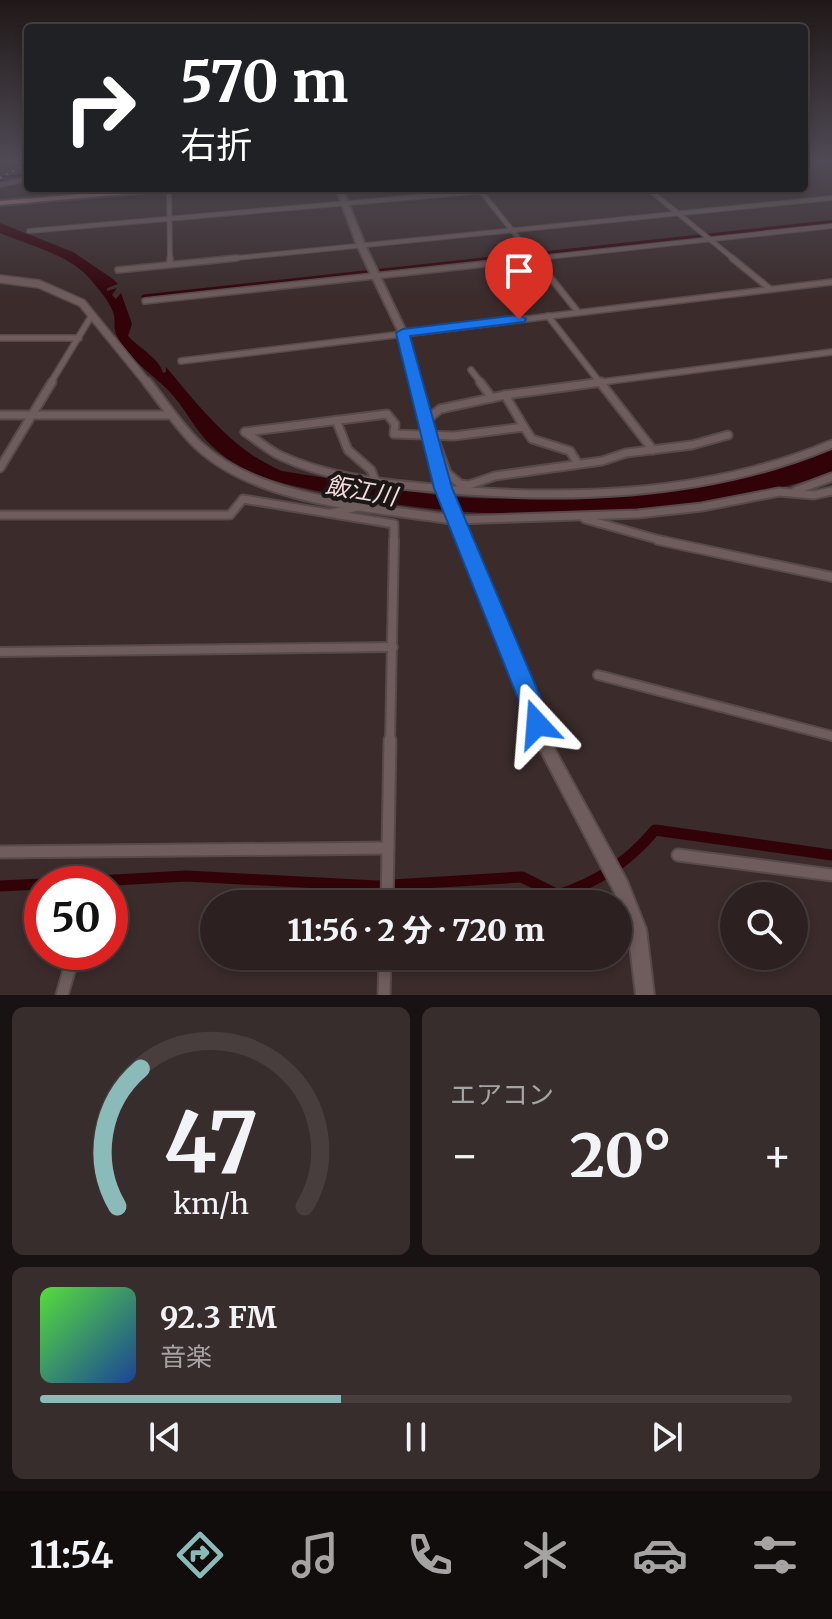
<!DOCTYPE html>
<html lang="ja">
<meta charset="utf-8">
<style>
body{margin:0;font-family:Merriweather,"Noto Sans JP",serif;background:#382d2d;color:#f1f3f6;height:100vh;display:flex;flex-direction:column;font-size:30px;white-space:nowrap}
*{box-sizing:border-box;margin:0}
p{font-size:26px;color:#a6a3a5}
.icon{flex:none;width:44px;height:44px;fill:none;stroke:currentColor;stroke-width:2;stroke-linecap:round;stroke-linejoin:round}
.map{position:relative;height:995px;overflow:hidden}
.sheet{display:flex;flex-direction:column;gap:12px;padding:12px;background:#181212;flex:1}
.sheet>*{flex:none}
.hud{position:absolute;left:24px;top:24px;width:784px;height:168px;border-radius:8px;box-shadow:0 4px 12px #0003,0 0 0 2px #483e3e;background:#202124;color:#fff;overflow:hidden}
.fabs{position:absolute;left:720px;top:882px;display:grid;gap:16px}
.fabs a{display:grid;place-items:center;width:88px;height:88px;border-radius:50%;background:#2c2020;box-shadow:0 4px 12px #0003,0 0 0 2px #483e3e;font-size:40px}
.speed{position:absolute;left:24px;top:866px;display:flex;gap:16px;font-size:40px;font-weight:700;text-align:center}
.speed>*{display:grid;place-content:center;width:104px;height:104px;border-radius:50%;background:#2c2020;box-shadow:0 4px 12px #0003,0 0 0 2px #483e3e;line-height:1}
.speed .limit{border:12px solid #d22;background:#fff;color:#111}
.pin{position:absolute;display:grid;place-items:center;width:68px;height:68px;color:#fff;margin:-82px -34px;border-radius:50% 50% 50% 0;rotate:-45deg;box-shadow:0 0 8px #0007}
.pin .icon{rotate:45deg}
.me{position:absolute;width:88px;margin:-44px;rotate:341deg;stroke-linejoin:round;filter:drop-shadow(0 0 6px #0008)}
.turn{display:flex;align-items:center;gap:28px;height:168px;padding:0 24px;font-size:36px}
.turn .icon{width:104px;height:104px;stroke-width:2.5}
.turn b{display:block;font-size:56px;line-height:68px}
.big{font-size:60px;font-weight:800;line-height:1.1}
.sheet .card{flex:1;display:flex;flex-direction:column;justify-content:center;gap:12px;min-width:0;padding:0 28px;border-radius:12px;background:#382d2d}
.sheet .dial{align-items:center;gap:0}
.dial svg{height:208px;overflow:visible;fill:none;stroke:#483e3e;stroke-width:7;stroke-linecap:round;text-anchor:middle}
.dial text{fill:#f1f3f6;stroke:none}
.song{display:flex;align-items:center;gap:24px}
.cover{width:96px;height:96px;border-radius:12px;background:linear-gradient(135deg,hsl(110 70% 55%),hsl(220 70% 35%))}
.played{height:8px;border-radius:4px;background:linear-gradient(90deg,#8bbbb9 40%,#483e3e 40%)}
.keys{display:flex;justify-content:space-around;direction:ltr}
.heat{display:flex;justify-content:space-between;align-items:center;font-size:44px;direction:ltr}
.sheet .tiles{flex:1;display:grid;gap:12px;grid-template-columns:1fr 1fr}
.card:last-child{grid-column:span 2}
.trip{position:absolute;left:200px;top:890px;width:432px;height:80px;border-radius:40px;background:#2c2020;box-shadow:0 4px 12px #0003,0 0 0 2px #483e3e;font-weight:800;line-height:80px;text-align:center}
.menu{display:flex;height:128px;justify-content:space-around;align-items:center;background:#120d0d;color:#a6a3a5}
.menu .icon{width:56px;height:56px}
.menu .on{color:#8bbbb9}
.menu b{font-size:36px;color:#f1f3f6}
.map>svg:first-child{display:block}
.water{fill:#320209}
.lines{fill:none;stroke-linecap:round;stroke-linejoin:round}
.stream{stroke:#320209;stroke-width:2}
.canal-far2{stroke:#320209;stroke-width:4}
.canal-far1{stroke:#320209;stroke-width:5}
.canal{stroke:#320209;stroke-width:11}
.minor-far4-casing{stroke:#584a4a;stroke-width:6}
.minor-far3-casing{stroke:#584a4a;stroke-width:8}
.minor-far2-casing{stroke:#584a4a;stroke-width:11}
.minor-far1-casing{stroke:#584a4a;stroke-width:12}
.minor-casing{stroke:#584a4a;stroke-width:15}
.tertiary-far1-casing{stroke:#584a4a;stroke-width:10}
.tertiary-casing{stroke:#584a4a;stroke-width:12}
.secondary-casing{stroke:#584a4a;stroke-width:4}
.primary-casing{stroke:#584a4a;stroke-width:4}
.minor-far4{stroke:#6f5c5c;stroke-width:4}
.minor-far3{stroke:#6f5c5c;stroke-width:5}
.minor-far2{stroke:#6f5c5c;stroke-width:7}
.minor-far1{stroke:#6f5c5c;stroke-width:8}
.minor{stroke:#6f5c5c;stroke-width:11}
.tertiary-far1{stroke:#6f5c5c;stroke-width:7}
.tertiary{stroke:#6f5c5c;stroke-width:8}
.secondary{fill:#6f5c5c;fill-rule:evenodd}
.primary{fill:#b07b7b;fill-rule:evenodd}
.rail{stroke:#cbbfbf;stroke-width:2;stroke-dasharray:2 5;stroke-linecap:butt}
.route{fill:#1a73e8;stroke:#114b97;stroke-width:2}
.labels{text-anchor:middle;stroke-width:8;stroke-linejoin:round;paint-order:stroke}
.water-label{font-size:24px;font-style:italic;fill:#f2dbdb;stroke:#1d1616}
</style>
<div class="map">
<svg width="832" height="995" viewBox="0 0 832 995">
<rect width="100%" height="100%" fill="#3b2b2b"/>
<path class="water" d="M0,223l73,29 40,27 5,5 -11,4v3l10,-3 -5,7 4,4 5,-6 11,31 -4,12c10,11 32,23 35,37l3,-1v-5c34,40 67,84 116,104 58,9 115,20 174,26 39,3 77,1 116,-1 88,-4 179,-12 260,-47v24c-158,50 -336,53 -498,21 -43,-8 -89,-16 -122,-48 -17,-15 -27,-39 -44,-56 -17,-17 -40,-31 -52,-56 -3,-7 0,-14 -3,-22 -5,-13 -14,-22 -22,-32 -20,-25 -63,-35 -91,-47z"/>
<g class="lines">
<path class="stream" d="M0,177l28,-2"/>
<path class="canal-far2" d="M483,260l349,-38"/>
<path class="canal-far1" d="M144,297l358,-39"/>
<g class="canal">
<path d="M44,884l142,-8 190,10 146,-9 36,18c40,-13 70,-33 97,-65l177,25"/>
<path d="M0,886l42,-2"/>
</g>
<defs>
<g id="minor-far4">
<path d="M0,162l17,-1"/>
<path d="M804,162l12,-1"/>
<path d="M0,185l28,-6"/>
<path d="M169,188l1,72"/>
<path d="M548,188h19"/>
<path d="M647,188l88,72"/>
<path d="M479,189l57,71"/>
<path d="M29,231l491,-43"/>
<path d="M217,260l615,-62"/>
<path d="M520,260l312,-34"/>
</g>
<g id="minor-far3">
<path d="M170,258v6"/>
<path d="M535,258l43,54"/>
<path d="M732,258l38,31"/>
<path d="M118,270l119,-12"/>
<path d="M145,301l394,-43"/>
<path d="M548,316l53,68"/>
<path d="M0,338h79"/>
<path d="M181,361l651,-79"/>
<path d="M471,370l11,14"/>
<path d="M50,384l42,-69"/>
<path d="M587,384l245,-32"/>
</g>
<g id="minor-far2">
<path d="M480,382l12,16"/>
<path d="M600,382l53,68"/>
<path d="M0,415h172"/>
<path d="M422,419l7,-1 11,-9 65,-14"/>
<path d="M336,420l12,30 23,20 4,10"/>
<path d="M524,427l8,12 38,12 8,13"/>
<path d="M245,432l142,-18 8,10 -1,10 60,2 70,-9 -19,-32 97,-13"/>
<path d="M245,432c12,8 23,18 36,24 43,20 95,27 142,31 136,14 281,11 409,-43"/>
<path d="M434,438l13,35 13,11 9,1 26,-9 107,-15 24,-8 66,-8 36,-10"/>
<path d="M0,468l52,-86"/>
<path d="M795,491l37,-14"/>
<path d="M331,513l27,-6"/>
<path d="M0,515h230l13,-16 151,25v18"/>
<path d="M585,519l82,23"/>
<path d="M455,520l183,-6 64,-7 77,-15 35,3 18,-4"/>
</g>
<g id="minor-far1">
<path d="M658,540l174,37"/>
<path d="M0,652l393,-5"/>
<path d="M598,675l234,61"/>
<path d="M390,742l4,-202"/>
</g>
<g id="minor">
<path d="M0,852l388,-4"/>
<path d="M678,855l154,20"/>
<path d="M387,904l3,-164"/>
<path d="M62,995l11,-38"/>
<path d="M384,995l1,-39"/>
</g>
<path id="tertiary-far1" d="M0,279l39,5 43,19 66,81"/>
<path id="tertiary" d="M147,382c16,20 32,45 51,63 62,58 176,62 257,75"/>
<path id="secondary" d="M336,188h6l23,57 42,88 41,155 90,213 11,38 78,142 19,48 8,66h-18l-8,-66 -14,-38 -79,-151 -11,-39 -86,-213 -39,-155 -42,-88z"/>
<path id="primary" d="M151,188h26l-3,2 -174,15v-4z"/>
</defs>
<use href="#minor-far4" class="minor-far4-casing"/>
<use href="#minor-far3" class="minor-far3-casing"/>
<use href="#minor-far2" class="minor-far2-casing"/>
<use href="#minor-far1" class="minor-far1-casing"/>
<use href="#minor" class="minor-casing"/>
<use href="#tertiary-far1" class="tertiary-far1-casing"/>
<use href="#tertiary" class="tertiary-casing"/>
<use href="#secondary" class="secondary-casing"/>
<use href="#primary" class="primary-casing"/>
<use href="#minor-far4" class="minor-far4"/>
<use href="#minor-far3" class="minor-far3"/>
<use href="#minor-far2" class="minor-far2"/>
<use href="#minor-far1" class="minor-far1"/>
<use href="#minor" class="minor"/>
<use href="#tertiary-far1" class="tertiary-far1"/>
<use href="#tertiary" class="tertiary"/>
<use href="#secondary" class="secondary"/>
<use href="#primary" class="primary"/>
<path class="rail" d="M0,178l28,-15"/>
</g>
<linearGradient id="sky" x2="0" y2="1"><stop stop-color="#201818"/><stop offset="0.54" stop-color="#4f4a55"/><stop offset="1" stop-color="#4f4a55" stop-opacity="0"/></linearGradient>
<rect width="832" height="300" fill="url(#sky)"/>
<path class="route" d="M519,315l7,4 -2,3 -114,14 42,152 90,213 7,23 -3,7 -9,3 -9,-3 -9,-30 -85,-213 -38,-155 7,-4z"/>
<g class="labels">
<g class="water-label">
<text transform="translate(361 491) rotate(10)" y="8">飯江川</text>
</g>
</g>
</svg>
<div class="fabs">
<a><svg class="icon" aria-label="search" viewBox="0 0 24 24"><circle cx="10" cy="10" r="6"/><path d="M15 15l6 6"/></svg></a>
</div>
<div class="speed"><div class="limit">50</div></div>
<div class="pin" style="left:519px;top:319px;background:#d93025"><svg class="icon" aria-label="arrive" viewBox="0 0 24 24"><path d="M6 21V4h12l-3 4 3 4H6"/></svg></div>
<svg class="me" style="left:537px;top:724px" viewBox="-20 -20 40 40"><path d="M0-17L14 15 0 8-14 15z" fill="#1a73e8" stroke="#fff" stroke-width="4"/></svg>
<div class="trip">11:56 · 2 分 · 720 m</div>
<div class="hud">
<div class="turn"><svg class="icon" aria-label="right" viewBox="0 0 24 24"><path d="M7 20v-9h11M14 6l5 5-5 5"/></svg><div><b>570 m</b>右折</div></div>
</div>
</div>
<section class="sheet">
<div class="tiles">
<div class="card dial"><svg viewBox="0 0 100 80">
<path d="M14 69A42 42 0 1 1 86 69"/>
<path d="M14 69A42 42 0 0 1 23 16" stroke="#8bbbb9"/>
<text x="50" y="56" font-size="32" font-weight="700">47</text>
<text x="50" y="72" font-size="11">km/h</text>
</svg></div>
<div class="card"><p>エアコン</p>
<div class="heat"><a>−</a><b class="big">20°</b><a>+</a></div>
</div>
<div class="card">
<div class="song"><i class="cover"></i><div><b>92.3 FM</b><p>音楽</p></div></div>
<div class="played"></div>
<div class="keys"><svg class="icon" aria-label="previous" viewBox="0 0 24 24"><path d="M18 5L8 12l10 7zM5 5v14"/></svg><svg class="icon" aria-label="pause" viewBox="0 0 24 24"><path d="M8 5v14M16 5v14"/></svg><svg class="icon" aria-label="next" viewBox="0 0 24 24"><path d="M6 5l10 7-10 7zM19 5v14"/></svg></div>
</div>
</div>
</section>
<nav class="menu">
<b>11:54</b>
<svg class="icon on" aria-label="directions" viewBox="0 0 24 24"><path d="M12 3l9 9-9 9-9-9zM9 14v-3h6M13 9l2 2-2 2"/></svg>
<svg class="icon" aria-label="music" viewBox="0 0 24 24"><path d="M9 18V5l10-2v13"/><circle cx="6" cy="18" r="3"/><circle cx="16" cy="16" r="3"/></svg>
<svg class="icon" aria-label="phone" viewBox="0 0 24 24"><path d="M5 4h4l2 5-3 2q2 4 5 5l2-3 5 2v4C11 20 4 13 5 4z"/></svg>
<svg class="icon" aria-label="climate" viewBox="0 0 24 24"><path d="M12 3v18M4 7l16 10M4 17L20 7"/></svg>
<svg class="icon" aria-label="car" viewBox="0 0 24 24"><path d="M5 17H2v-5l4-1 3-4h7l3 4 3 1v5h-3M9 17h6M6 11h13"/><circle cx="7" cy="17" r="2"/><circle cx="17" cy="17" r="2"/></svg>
<svg class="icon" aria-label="filters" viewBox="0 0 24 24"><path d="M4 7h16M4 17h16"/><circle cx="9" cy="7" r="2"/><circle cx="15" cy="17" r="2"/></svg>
</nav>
